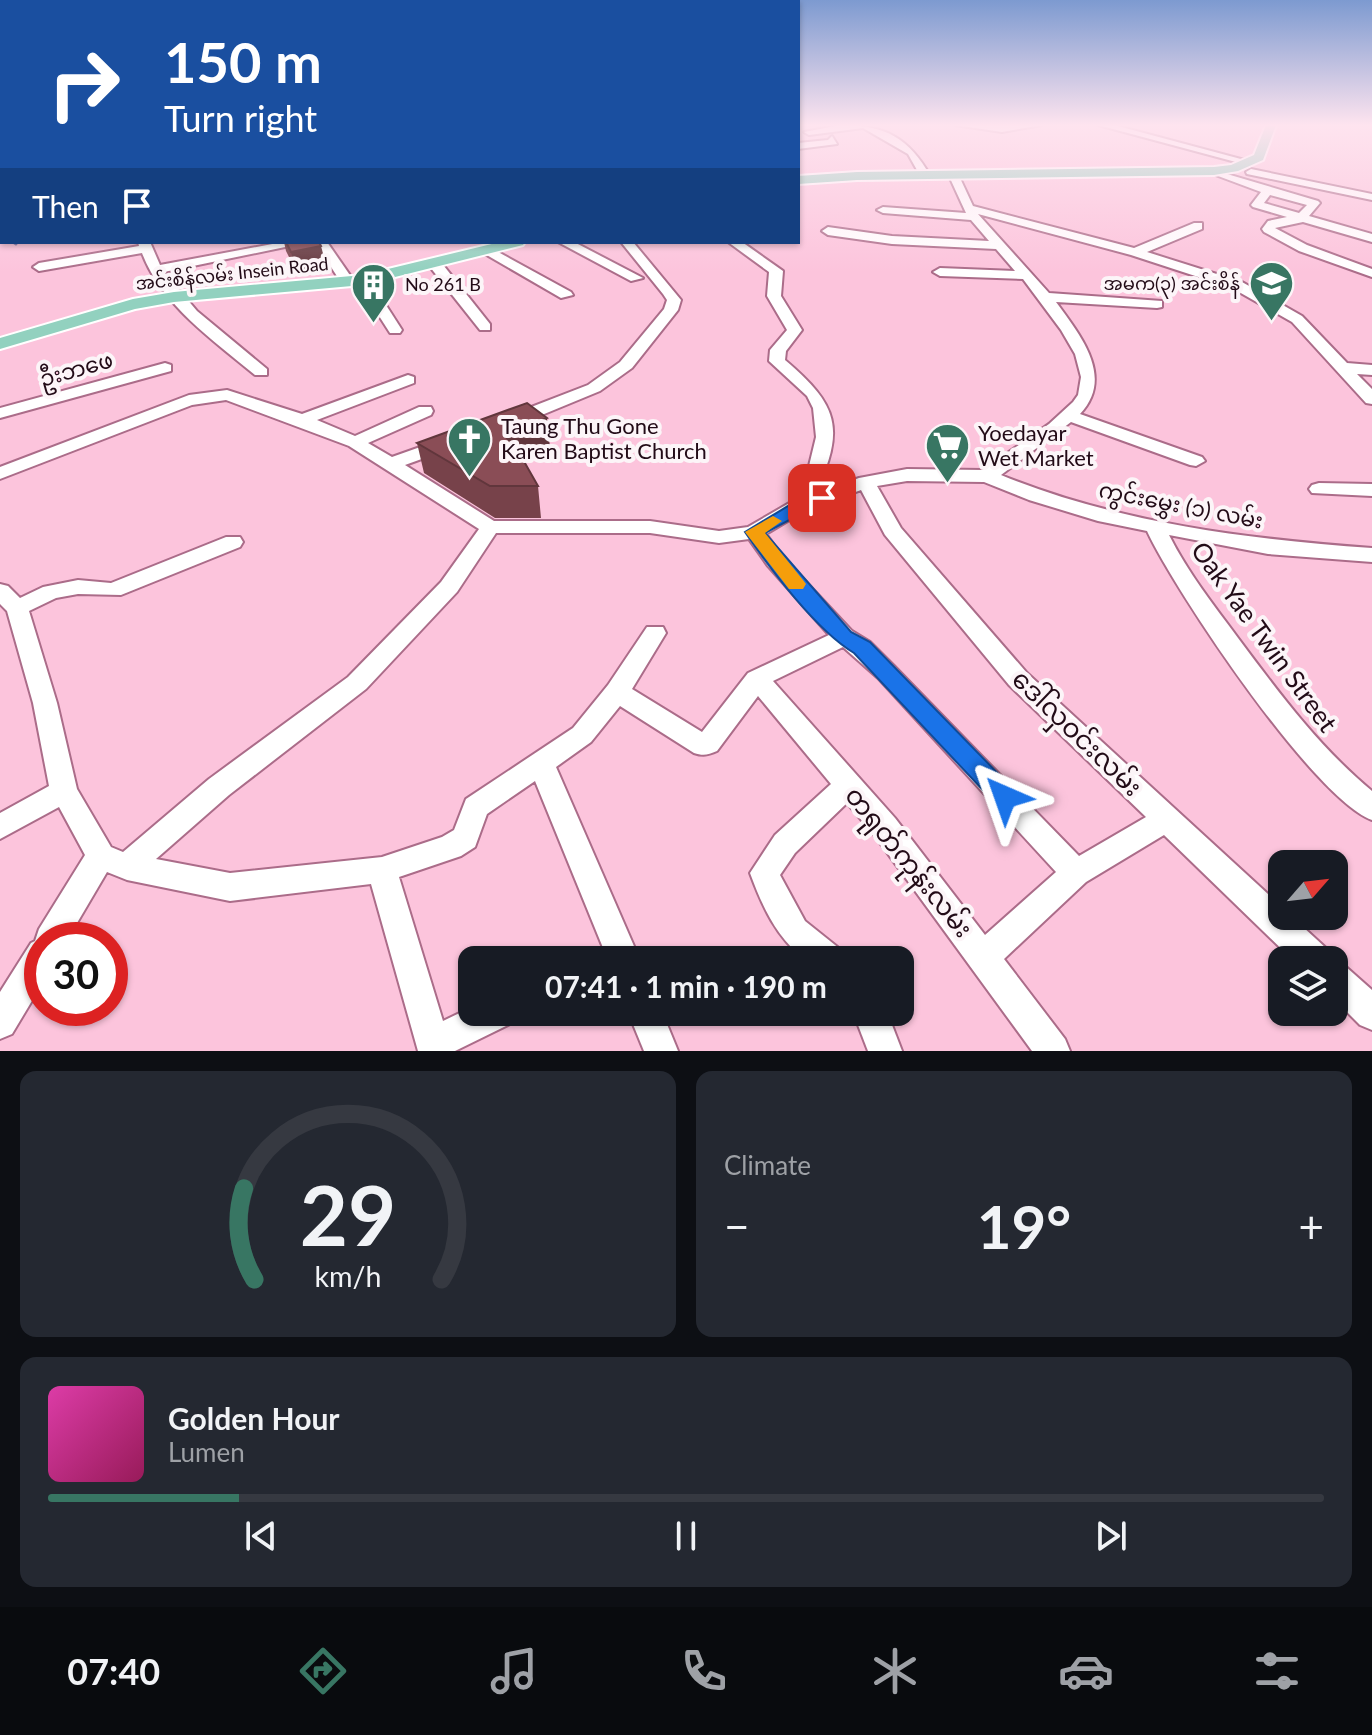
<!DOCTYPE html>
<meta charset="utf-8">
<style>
body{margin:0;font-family:Lato,"Noto Sans Myanmar",sans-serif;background:#242831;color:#f1f3f6;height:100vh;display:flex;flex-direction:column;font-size:30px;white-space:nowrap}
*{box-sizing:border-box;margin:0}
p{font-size:26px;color:#9ea1a6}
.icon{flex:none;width:44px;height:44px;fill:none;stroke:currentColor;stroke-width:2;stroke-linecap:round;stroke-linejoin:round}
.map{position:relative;height:1051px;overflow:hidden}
.sheet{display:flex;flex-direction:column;gap:20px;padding:20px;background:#0d0f14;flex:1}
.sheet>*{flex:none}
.hud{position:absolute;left:0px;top:0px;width:800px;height:244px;box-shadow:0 2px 6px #0004;background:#1a4fa0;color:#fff;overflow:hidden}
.needle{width:52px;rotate:62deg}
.fabs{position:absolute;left:1268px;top:850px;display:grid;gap:16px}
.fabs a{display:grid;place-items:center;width:80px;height:80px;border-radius:16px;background:#171b24;box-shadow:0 2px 6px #0004;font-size:40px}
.speed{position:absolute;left:24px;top:922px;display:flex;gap:16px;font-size:40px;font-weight:700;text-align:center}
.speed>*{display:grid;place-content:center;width:104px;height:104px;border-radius:50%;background:#171b24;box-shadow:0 2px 6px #0004;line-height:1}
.speed .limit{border:12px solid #d22;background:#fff;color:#111}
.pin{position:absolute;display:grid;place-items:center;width:68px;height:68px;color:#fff;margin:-34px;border-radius:16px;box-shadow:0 4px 12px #0006}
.me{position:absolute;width:88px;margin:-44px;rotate:317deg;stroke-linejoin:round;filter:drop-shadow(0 0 6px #0008)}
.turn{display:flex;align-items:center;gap:28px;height:168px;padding:0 32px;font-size:36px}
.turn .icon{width:104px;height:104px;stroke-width:2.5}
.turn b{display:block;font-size:56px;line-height:68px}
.then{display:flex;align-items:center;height:76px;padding:0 32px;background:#0003;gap:16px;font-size:30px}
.big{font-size:60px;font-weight:700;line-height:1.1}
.sheet .card{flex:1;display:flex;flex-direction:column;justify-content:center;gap:12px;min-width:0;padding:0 28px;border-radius:16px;background:#242831}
.sheet .dial{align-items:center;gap:0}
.dial svg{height:208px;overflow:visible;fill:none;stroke:#363941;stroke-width:7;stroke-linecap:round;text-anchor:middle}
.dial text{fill:#f1f3f6;stroke:none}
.song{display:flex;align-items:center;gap:24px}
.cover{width:96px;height:96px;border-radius:12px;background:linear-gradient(135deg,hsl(320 70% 55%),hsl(330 70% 35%))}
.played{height:8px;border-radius:4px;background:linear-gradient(90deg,#387663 15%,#363941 15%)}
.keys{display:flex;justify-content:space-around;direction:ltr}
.heat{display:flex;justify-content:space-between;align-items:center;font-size:44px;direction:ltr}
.sheet .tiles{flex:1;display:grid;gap:20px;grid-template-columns:1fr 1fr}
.card:last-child{grid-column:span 2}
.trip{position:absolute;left:458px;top:946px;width:456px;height:80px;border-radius:16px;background:#171b24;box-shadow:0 2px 6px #0004;font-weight:700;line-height:80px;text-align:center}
.tab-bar{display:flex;height:128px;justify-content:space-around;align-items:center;background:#090b0e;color:#9ea1a6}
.tab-bar .icon{width:56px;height:56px}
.tab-bar .selected{color:#387663}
.tab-bar b{font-size:36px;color:#f1f3f6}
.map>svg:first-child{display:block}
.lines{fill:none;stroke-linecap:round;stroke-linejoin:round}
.stream{stroke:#7d74ab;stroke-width:3}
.minor-casing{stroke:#ab6c89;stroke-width:4}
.major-casing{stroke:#fff;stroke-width:4}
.minor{fill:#fff;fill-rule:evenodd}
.major{fill:#92d1bf;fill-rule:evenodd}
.wall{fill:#77424a}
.shaded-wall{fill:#61363c}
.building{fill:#8a4d56;stroke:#61363c;stroke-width:2}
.route{fill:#1a73e8;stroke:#114b97;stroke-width:2}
.slow{fill:#f59e0b}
.labels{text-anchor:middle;stroke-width:8;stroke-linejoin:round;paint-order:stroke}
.far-street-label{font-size:18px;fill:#220b17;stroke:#fcf5f8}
.far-poi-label{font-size:18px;fill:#220b17;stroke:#fcf5f8;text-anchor:end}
.street-label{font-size:22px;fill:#220b17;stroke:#fcf5f8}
.poi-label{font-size:22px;fill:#220b17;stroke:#fcf5f8;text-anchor:start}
.near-street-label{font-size:26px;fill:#220b17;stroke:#fcf5f8}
</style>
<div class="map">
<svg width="1372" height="1051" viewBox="0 0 1372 1051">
<rect width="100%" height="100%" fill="#fcc4dc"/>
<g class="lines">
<path class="stream" d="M13,242l3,2"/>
<defs>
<g id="minor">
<path d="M841,125c45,0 68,13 90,52l-9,2 -14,-25 -45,-26 -54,7 -5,-3z"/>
<path d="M955,125h87l-40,7z"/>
<path d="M1098,125h16l138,37 -5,3z"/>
<path d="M832,136l5,8 -39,5v-6l30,-3z"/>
<path d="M1210,169l108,32 2,2 -11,13 63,18v8l-69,-20 -28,6 32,17 65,24v8l-73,-26 -35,-19 -2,-3 6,-8 19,-4 -34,-10 -2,-2 10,-13 -51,-19zM1270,195l37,10 -8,8 -35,-10z"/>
<path d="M1251,169l121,25v6l-125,-26 -1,-2z"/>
<path d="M954,173l5,3 14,30 161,42 60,-25h8v6l-55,23 95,30 60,34 45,47 25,2v10l-15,-1 15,15v15l-6,-1 -74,-81 -60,-34 -101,-33 -153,-41 71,79 113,8v6l-5,1 -101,-6c24,33 59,75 24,112l122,43 3,4 -9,5 -6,-1 -119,-43 -70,53c118,48 245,64 371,73v14l-104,-8 -99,-19c19,38 44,69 69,103 41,55 81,109 134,153v29c-58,-21 -197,-229 -225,-289l-49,-10 -69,-21 -45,-18 -77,-1 -30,5 24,42 126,145 255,234v9h9l36,33 5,11h-39l-129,-125 -78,47 -82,77 61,80 5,12h-38l-157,-215 -28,-33 -52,50 -15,22 25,46 35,28 5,11h-40c-29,-24 -42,-52 -55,-87l25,-38 56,-51 -73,-88 -41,55c-9,4 -14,5 -23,2l-74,-47 -29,36 -35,25 84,193h-32l-73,-179 -48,33 -12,33 -14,9 -62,21 44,144 29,-14v5h43l-5,12 -55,27h-37l-47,-167 -141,17 -103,-21 -20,-8 -40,68h-25v44l-30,50 -12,5v-47l31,-49 4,-2 4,-12 46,-74 -26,-48 -59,32v-26l49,-27 -16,-83 -26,-92 -7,-7v-20l8,2 12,12 23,-11 35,-7 33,3 115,-46h14l3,5 -3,5 -119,48 -43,-1 -22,4 -27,13 28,92 20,86 34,58 12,5 86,-73 139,-102 93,-95 38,-53 -130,-83 -123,-46 -34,5 -192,74v-12l189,-72 38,-5 75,24 106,-39 6,2v6l-97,37 38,16 64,-29h12l2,4 -2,4 -63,28 24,14 48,-17h12l3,4 -3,4 -47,17 89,56h156l69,10 29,-4 43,-25 18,-36 7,-29 -3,-29 -6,-12 -38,-35 1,-11 17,-20 -20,-34 2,-24 -41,-30h14l41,29 -2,25 21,34 -16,21 -1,9c53,45 61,68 30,134l44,-16 48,-9 76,1 66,-46 24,-22 5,-7 3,-18 -6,-23 -14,-24 -38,-51 -83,-3 -7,-4 7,-4 75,3 -19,-22 -104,-5 -64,-9 -6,-4 6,-4 64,9 97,5 -18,-21 -88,-7 -6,-3 6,-3 83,6 -17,-37zM861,490l24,45 124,150 137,132 -67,39 -185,-190 -24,-24 -18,-11 -70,-75 -16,-22 40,-24zM496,533h154l69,10 30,-4 19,27 61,69 -81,38 -46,59 -70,-43 34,-56 -3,-6h-16l-39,58 -35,43 -107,71 -12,31 -12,7 -60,20 -152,16 -74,-14 73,-64 137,-106 91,-97zM843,647l35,31 178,194 -71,63 -90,-117 -122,-137z"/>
<path d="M138,242h12l10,23 123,-23h26l-145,30 33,39 70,58v6h-12c-42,-35 -94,-71 -113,-122l-103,18 -6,-4 6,-4 100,-17z"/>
<path d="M315,242h12l27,39 -2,3h-10z"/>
<path d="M558,242h16l69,36 -12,3z"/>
<path d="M621,242h12l48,58 -3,10 -46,58 -32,23 -80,33h-12l-3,-4 3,-4 80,-31 32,-23 44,-53 3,-9 -4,-6z"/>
<path d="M489,247l82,45 2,3 -12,3 -76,-44 -2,-3z"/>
<path d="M430,261h10l50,63v6h-10l-50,-63z"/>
<path d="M358,277h10l34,53 -2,3h-10l-34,-53z"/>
<path d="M165,363l6,2v6l-171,47v-10z"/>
<path d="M1319,483l53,1v12l-60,-3 -3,-4 3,-4z"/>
<path d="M1334,961l11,5 27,24v40l-12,-5 -26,-26z"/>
<path d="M628,1012h34l16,39h-34z"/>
<path d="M853,1012h34l15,39h-34z"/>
</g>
<g id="major">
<path d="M1266,125h10l-13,35 -25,11 -24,4 -357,5 -59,4v-8l59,-4 357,-5 17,-2 23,-10z"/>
<path d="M0,216h2l-2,9z"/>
<path d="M500,242h25l-2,3 -160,40 -189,17 -39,7 -135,40v-11l133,-39 41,-7 189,-17z"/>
</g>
</defs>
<use href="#minor" class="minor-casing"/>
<use href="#major" class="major-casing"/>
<use href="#minor" class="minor"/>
<use href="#major" class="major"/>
</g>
<g class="wall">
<path d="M284,242h35l7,23 -30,6 -10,-20z"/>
<path d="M417,443l133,5 -27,13 15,25 3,32h-46l-71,-45z"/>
</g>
<g class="shaded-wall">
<path d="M321,246l5,19 -30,6 -5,-19z"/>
<path d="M547,418l3,30 -41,19 -4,-31z"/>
</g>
<g class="building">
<path d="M286,242h33l2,4 -30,6z"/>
<path d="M527,403l20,15 -42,18 12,13 21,37h-48l-73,-43z"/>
</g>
<linearGradient id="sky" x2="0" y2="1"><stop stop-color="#7d9ad0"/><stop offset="0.46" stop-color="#fee4ef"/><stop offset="1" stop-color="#fee4ef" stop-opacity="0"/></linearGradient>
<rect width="1372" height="272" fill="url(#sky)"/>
<path class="route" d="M822,493l8,5 -65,35 86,99 19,10 144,148 3,7 -3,7 -9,4 -9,-4 -142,-151c-38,-23 -83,-83 -109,-121l48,-29z"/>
<path class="slow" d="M773,516l9,5 -17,12 38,47 3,4 -3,5h-14l-44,-57z"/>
<defs>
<symbol id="school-pin" viewBox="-11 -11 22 30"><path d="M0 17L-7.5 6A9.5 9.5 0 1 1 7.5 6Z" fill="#387663" stroke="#fcf5f8"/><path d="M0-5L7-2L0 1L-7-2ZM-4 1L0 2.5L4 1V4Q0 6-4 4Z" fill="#fff"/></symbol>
<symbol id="building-pin" viewBox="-11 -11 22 30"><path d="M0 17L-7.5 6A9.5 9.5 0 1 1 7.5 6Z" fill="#387663" stroke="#fcf5f8"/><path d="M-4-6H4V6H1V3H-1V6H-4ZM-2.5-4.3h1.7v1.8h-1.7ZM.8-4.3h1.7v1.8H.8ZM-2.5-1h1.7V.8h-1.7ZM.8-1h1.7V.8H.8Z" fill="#fff"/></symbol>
<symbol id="church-pin" viewBox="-11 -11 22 30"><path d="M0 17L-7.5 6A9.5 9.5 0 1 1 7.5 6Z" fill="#387663" stroke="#fcf5f8"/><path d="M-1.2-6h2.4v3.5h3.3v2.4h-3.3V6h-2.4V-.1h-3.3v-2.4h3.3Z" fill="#fff"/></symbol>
<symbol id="supermarket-pin" viewBox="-11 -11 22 30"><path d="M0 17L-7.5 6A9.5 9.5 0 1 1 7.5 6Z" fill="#387663" stroke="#fcf5f8"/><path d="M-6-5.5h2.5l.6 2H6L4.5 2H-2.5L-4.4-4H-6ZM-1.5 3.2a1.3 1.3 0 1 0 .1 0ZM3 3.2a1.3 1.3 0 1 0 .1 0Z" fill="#fff"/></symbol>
</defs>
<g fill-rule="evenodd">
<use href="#school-pin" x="1246" y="258" width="51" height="69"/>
<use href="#building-pin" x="348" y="260" width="51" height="69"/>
<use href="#church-pin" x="444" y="414" width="51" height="69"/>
<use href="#supermarket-pin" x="922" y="420" width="51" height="69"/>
</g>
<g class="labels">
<g class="far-street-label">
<text transform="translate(232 274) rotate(-6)" y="6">အင်းစိန်လမ်း Insein Road</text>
</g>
<g class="far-poi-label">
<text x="1240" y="290">အမက(၃) အင်းစိန်</text>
<text x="405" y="291" text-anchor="start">No 261 B</text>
</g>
<g class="street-label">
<text transform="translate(76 369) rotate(-16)" y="8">ဦးဘဖေ</text>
<text transform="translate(1181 505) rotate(11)" y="8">ကွင်းမွှေး (၁) လမ်း</text>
</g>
<g class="poi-label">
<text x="501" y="434">Taung Thu Gone<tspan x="501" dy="25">Karen Baptist Church</tspan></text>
<text x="978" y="441">Yoedayar<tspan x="978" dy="25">Wet Market</tspan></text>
</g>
<g class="near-street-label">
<text transform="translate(1264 637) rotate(54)" y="9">Oak Yae Twin Street</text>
<text transform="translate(1077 733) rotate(44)" y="9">ဒေါ်လှဝင်းလမ်း</text>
<text transform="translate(909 862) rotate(51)" y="9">တရုတ်ကုန်းလမ်း</text>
</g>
</g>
</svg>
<div class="fabs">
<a><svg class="needle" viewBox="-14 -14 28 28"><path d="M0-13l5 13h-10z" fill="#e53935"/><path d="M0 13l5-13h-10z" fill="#9ea1a6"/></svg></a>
<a><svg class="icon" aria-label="layers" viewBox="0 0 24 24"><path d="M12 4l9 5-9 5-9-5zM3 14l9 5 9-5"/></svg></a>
</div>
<div class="speed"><div class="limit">30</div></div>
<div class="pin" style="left:822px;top:498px;background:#d93025"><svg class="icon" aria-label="arrive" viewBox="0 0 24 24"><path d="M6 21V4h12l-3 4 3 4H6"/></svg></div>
<svg class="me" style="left:1005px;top:797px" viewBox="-20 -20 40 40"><path d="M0-17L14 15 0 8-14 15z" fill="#1a73e8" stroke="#fff" stroke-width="4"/></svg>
<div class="trip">07:41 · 1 min · 190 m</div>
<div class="hud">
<div class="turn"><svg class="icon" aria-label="right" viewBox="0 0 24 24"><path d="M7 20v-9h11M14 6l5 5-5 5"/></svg><div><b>150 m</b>Turn right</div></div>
<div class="then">Then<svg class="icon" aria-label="arrive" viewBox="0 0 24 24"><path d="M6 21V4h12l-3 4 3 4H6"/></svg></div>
</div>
</div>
<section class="sheet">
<div class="tiles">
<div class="card dial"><svg viewBox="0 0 100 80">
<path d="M14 69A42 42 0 1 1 86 69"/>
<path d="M14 69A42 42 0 0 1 10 34" stroke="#387663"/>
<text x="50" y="56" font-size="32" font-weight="700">29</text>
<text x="50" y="72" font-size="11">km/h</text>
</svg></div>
<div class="card"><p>Climate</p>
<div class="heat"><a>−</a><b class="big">19°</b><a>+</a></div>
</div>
<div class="card">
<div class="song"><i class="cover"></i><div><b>Golden Hour</b><p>Lumen</p></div></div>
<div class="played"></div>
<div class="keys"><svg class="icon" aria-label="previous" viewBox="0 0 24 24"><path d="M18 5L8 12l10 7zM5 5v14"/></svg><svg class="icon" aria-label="pause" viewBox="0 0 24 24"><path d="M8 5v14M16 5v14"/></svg><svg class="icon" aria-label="next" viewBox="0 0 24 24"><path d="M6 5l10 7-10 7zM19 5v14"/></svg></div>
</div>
</div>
</section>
<nav class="tab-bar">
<b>07:40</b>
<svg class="icon selected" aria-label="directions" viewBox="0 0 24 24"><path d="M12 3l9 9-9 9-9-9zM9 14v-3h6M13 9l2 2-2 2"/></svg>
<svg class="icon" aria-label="music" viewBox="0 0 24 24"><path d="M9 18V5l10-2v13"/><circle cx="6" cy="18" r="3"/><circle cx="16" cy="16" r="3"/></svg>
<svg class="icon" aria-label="phone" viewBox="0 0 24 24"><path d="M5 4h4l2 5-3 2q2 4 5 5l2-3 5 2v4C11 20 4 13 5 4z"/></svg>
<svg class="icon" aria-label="climate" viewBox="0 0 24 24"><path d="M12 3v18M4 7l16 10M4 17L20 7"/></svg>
<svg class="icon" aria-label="car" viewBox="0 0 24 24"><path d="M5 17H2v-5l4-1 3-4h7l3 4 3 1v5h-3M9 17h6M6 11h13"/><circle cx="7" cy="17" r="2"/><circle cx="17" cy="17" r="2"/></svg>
<svg class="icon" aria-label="filters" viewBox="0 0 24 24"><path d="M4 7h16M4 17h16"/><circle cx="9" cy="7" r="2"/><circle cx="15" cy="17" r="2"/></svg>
</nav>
